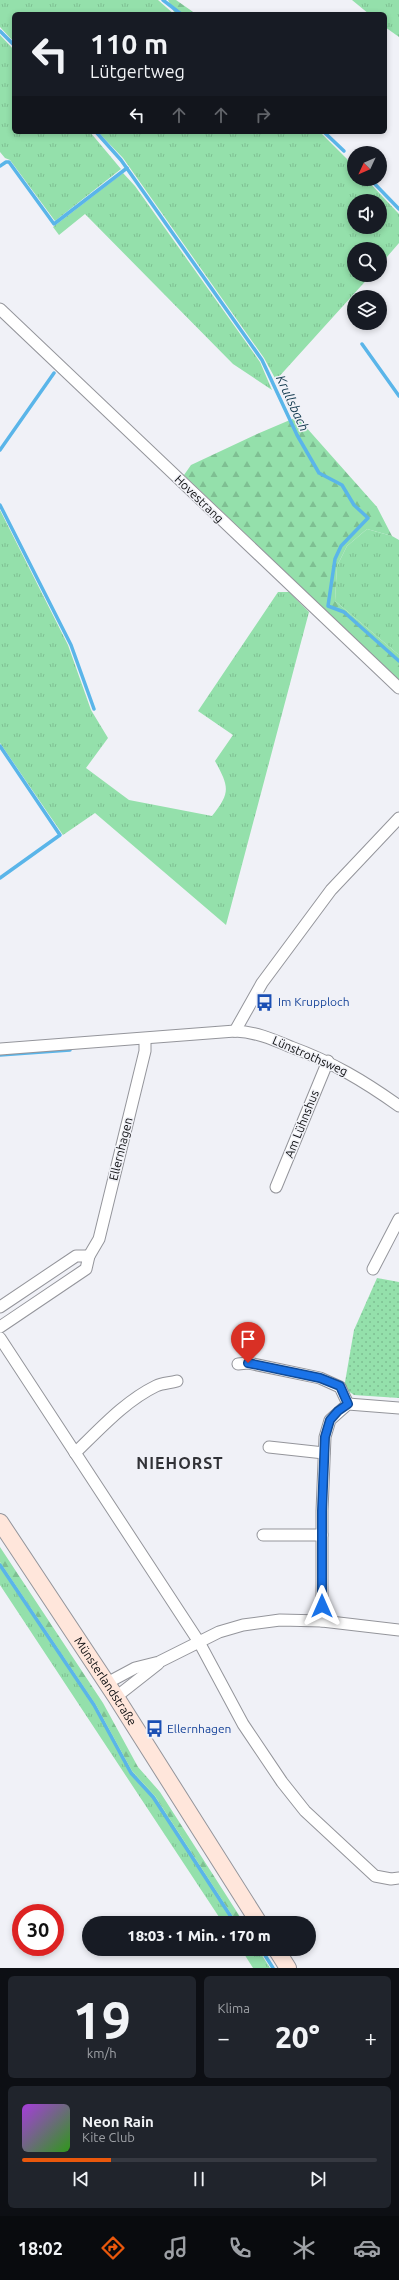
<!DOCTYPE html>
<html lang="de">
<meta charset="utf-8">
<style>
body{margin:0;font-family:Ubuntu,sans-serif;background:#20242c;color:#f1f3f6;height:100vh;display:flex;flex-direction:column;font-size:15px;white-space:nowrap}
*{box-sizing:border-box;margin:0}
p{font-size:13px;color:#9ea1a6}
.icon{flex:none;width:22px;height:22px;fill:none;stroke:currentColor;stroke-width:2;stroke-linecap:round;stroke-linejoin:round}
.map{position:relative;height:1968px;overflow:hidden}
.details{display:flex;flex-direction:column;gap:8px;padding:8px;background:#0d0f14;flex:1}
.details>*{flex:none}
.hud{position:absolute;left:12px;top:12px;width:375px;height:122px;border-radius:6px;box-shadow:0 2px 6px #0003;background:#171b24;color:#f1f3f6;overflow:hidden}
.needle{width:26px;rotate:226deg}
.controls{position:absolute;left:347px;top:146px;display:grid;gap:8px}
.controls a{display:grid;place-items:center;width:40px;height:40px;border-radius:50%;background:#171b24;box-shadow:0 2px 6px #0003;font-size:20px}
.speed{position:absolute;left:12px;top:1904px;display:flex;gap:8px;font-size:20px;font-weight:700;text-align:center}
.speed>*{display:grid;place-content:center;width:52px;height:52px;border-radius:50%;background:#171b24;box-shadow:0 2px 6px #0003;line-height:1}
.speed .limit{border:6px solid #d22;background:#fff;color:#111}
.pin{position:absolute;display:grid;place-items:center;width:34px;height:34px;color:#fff;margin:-41px -17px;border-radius:50% 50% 50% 0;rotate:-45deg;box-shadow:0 0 4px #0007}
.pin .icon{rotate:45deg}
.me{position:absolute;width:44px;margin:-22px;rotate:0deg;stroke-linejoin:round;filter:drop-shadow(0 0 3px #0008)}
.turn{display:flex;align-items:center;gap:14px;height:84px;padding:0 12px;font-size:18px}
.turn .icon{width:52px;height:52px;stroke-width:2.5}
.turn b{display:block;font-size:28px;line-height:34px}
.lanes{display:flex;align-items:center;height:38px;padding:0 12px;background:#0003;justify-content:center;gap:20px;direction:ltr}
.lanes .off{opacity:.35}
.big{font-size:30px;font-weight:800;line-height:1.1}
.details .card{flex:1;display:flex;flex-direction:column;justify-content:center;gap:6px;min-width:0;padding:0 14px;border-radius:6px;background:#20242c}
.details .dial{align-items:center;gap:0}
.dial b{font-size:52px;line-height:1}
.song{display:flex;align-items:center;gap:12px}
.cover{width:48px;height:48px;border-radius:6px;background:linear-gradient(135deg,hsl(280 70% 55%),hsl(110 70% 35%))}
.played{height:4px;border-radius:2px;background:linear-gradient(90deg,#ea580c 25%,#363941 25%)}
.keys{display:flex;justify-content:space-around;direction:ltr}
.heat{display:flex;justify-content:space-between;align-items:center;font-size:22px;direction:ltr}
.details .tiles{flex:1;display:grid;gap:8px;grid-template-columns:1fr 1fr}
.card:last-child{grid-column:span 2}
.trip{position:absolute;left:82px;top:1916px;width:234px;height:40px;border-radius:20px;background:#171b24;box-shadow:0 2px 6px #0003;font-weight:800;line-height:40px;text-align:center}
.menu{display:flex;height:64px;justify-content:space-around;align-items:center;background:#090b0e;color:#9ea1a6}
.menu .icon{width:28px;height:28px}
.menu .current{color:#ea580c}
.menu b{font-size:18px;color:#f1f3f6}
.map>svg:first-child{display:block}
.grass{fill:url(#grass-tufts);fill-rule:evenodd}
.forest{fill:url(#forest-firs)}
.park{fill:url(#park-dots)}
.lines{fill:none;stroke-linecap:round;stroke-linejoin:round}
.stream{stroke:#5ab5e9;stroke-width:3.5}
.minor-casing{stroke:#94959b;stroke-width:13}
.secondary-casing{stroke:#94959b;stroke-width:18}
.minor{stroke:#fff;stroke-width:11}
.secondary{stroke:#ffe6db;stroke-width:16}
.route-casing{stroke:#114b97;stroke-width:10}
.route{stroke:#1a73e8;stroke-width:7}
.labels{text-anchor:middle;stroke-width:3;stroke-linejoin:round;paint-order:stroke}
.street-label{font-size:12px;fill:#0c0d0f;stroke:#f0f1f7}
.transit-label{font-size:12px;fill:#164399;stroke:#f0f1f7;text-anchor:start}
.water-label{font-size:13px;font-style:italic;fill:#11394e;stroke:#f0f1f7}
.district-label{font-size:16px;font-weight:bold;letter-spacing:1px;fill:#313237;stroke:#f0f1f7}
</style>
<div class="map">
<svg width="399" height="1968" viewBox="0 0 399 1968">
<defs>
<pattern id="grass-tufts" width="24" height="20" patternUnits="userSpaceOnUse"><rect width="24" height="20" fill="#94e0ab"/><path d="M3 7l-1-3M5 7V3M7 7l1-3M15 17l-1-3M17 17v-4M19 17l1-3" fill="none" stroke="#7ebf92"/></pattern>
<pattern id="forest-firs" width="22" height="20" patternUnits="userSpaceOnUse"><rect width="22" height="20" fill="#94e0ab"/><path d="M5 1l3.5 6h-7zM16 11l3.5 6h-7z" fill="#7ebf92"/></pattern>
<pattern id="park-dots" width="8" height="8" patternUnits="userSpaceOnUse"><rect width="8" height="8" fill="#94e0ab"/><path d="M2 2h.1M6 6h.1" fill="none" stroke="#7ebf92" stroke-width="1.8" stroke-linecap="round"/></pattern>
</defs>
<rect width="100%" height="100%" fill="#f0f1f7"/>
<g class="grass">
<path d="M0,0h158l16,14h-160v28l-14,-15z"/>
<path d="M352,0h47v37l-14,-10v-13h-16z"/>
<path d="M0,35l14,15v82h76l31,37 -66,52 -45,-61 -5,-2 -5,-6z"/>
<path d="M98,132h222l34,34v13h12l33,35v29l-19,22v-16h-26v26h17l-95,105 -12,-22 -141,-200zM354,201h26v26h-26z"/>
<path d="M123,173l12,13 125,176 12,28 -39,-26 -148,-150 -26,21 -6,-8z"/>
<path d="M0,510l68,135 23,65 17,28 -22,30 43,32 83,16c19,-24 17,-29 3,-55l18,-26 -35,-24 80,-119h11l20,20 -83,313 -131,-112 -32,22 -63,-92z"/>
<path d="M367,529l25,7 7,4v115l-64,-54 2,-35 10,-20z"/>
<path d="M0,1562l96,143 36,66 23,25 82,127h-14l-223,-338z"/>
<path d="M241,1949h17l12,19h-17z"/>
</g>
<g class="forest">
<path d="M168,0h8l20,14h-21z"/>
<path d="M297,417l80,90 15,29 -25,-7 -20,17 -10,20 -2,35 64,54v25l-215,-205 7,-10 66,-31z"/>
<path d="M0,1547l103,156 35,64 22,25 84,131h-7l-82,-127 -23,-25 -36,-66 -96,-143z"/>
</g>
<path class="park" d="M377,1278l22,4v116l-45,-3 -10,-7 10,-58z"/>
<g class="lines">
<g class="stream">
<path d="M163,0l18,14"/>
<path d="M0,31l14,14"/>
<path d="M96,132l25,28 141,200 35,75 22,38 23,12 12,20 14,13 -27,28 -6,13 -7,47 16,6 55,49"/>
<path d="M324,132l20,19"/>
<path d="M352,160l2,2"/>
<path d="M0,166l6,-4h3l45,62 73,-56"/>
<path d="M370,179l29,30"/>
<path d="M362,344l37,52"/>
<path d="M0,450l54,-77"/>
<path d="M0,505l71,140 23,64"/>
<path d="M0,746l60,89 -60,43"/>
<path d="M0,1055l70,-5"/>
<path d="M0,1565l94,140 37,68 22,24 82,126"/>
<path d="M261,1949l12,19"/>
</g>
<defs>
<g id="minor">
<path d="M0,309l399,379"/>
<path d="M235,1031l27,-48 69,-93 68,-72"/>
<path d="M0,1049l235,-18c21,1 37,8 56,16 41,15 73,34 108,59"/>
<path d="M276,1187l52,-126"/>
<path d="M89,1256l10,-17 46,-188v-12"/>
<path d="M373,1269l26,-50"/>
<path d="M0,1307l76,-51h13l-3,13 -86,58"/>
<path d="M0,1338l199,304 44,82 39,58 23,29 70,65 16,3 8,-1"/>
<path d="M238,1364l10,-1 72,15 20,9 8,17"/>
<path d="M269,1447l55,6"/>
<path d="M75,1453c25,-24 50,-52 81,-67 6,-3 14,-3 21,-5"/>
<path d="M263,1535h59"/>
<path d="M322,1621v-110l3,-74 5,-17 18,-16 51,4"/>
<path d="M107,1683l28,-15 24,-6 60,-30 24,-7 37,-5 42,1 77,9"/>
<path d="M116,1697l42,-33"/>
</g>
<g id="secondary">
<path id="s1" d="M0,1522l116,175 143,226"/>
<path d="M276,1949l12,19"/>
</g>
</defs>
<use href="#minor" class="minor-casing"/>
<use href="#secondary" class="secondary-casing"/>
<use href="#minor" class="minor"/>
<use href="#secondary" class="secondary"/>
</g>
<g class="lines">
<defs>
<path id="route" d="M248,1363l72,15 20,8 8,18 -10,7 -8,9 -5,17 -3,74v95"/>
</defs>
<use href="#route" class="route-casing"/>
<use href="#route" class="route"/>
</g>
<defs>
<symbol id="bus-bare" viewBox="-9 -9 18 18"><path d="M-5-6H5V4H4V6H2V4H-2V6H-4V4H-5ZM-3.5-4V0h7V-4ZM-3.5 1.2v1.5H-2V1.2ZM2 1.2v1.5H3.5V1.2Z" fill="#1a4fb4" stroke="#f0f1f7" stroke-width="2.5" paint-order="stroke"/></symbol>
</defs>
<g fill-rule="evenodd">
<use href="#bus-bare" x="252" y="990" width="25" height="25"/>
<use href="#bus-bare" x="142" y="1716" width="25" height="25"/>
</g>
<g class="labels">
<g class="street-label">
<text transform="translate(199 499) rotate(44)" y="4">Hovestrang</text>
<text transform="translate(310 1056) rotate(24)" y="4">Lünstrothsweg</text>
<text transform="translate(302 1124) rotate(-68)" y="4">Am Lühnshus</text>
<text transform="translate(121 1149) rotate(-76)" y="4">Ellernhagen</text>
<text dy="4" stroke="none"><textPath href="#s1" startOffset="191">Münsterlandstraße</textPath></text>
</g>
<g class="transit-label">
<text x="278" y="1006">Im Krupploch</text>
<text x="167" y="1733">Ellernhagen</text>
</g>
<g class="water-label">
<text transform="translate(293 403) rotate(65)" y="5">Krullsbach</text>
</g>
<g class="district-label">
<text x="180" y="1469">NIEHORST</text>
</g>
</g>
</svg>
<div class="controls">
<a><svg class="needle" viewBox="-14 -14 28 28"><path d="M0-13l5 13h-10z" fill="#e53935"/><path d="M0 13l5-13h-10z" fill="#9ea1a6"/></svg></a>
<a><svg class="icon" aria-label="sound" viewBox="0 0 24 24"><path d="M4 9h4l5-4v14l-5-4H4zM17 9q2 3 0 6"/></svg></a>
<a><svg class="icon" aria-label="search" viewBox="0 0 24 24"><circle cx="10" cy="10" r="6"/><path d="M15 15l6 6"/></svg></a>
<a><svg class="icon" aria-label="layers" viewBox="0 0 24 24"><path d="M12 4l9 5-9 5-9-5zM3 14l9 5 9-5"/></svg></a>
</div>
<div class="speed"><div class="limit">30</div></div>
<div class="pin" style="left:248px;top:1363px;background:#d93025"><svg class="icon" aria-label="arrive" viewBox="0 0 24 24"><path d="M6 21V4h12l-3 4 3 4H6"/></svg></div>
<svg class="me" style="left:322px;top:1606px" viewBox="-20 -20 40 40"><path d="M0-17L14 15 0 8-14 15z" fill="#1a73e8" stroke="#fff" stroke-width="4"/></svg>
<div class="trip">18:03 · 1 Min. · 170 m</div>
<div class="hud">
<div class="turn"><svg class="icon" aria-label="left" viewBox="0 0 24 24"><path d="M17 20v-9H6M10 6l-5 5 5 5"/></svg><div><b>110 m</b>Lütgertweg</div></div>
<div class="lanes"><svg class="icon" aria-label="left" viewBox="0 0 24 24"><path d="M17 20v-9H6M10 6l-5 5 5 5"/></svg><svg class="icon off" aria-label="ahead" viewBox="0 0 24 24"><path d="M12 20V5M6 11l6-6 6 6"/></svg><svg class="icon off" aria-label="ahead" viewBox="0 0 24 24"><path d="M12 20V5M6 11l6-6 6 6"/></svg><svg class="icon off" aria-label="right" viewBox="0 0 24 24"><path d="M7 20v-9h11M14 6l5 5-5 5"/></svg></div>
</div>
</div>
<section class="details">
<div class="tiles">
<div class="card dial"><b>19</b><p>km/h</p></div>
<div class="card"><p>Klima</p>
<div class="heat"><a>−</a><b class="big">20°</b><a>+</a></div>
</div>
<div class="card">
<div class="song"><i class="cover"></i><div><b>Neon Rain</b><p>Kite Club</p></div></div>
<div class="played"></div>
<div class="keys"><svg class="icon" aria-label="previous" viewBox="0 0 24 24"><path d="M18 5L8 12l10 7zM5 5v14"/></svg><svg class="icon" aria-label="pause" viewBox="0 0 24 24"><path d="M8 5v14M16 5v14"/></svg><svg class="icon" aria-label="next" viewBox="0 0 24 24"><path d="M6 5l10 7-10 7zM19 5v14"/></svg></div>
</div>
</div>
</section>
<nav class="menu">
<b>18:02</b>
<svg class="icon current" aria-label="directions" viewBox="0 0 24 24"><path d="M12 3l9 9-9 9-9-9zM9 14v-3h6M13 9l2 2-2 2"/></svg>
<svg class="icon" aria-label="music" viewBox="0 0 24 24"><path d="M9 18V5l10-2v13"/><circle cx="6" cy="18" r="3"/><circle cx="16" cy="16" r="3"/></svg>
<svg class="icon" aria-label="phone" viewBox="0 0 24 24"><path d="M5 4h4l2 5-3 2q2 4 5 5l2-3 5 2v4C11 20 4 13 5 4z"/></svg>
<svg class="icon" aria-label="climate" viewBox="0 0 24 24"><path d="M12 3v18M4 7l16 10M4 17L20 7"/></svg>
<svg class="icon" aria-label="car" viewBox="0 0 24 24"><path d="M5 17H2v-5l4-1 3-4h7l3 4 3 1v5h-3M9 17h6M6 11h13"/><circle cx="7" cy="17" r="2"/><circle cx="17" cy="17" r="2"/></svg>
</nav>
